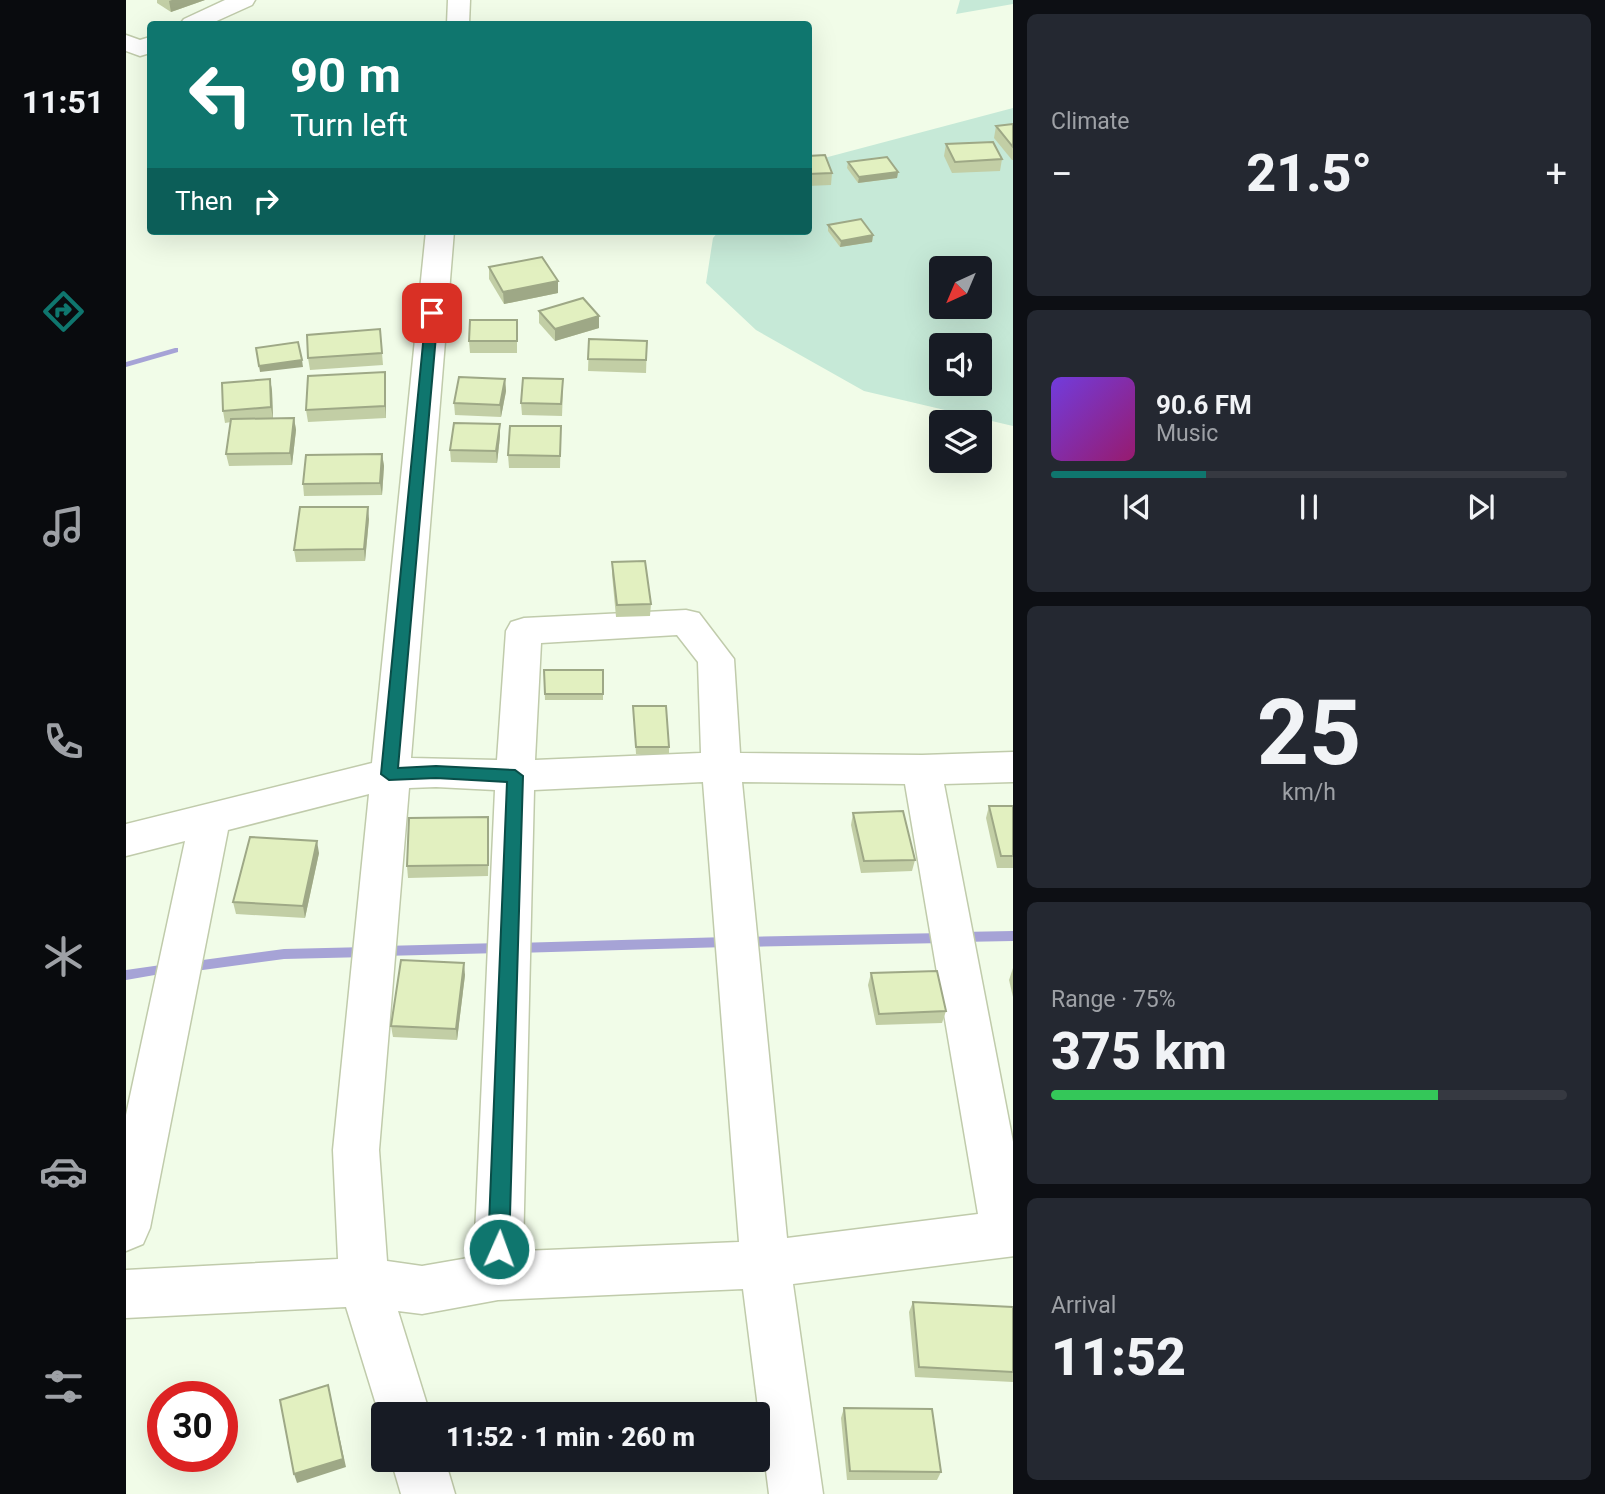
<!DOCTYPE html>
<meta charset="utf-8">
<style>
body{margin:0;font-family:Roboto,sans-serif;background:#242831;color:#f1f3f6;height:100vh;display:flex;flex-direction:column;font-size:26px;white-space:nowrap}
*{box-sizing:border-box;margin:0}
p{font-size:23px;color:#9ea1a6}
.icon{flex:none;width:38px;height:38px;fill:none;stroke:currentColor;stroke-width:2;stroke-linecap:round;stroke-linejoin:round}
.map{position:relative;flex:1;overflow:hidden}
.side{display:flex;flex-direction:column;gap:14px;padding:14px;background:#0d0f14;width:592px}
.side>*{flex:none}
.top-card{position:absolute;left:21px;top:21px;width:665px;height:214px;border-radius:7px;box-shadow:0 7px 28px #0002;background:#0f766e;color:#fff;overflow:hidden}
.needle{width:46px;rotate:224deg}
.tools{position:absolute;left:803px;top:256px;display:grid;gap:14px}
.tools a{display:grid;place-items:center;width:63px;height:63px;border-radius:7px;background:#171b24;box-shadow:0 7px 28px #0002;font-size:35px}
.speed{position:absolute;left:21px;top:1381px;display:flex;gap:14px;font-size:35px;font-weight:700;text-align:center}
.speed>*{display:grid;place-content:center;width:91px;height:91px;border-radius:50%;background:#171b24;box-shadow:0 7px 28px #0002;line-height:1}
.speed .limit{border:10px solid #d22;background:#fff;color:#111}
.pin{position:absolute;display:grid;place-items:center;width:60px;height:60px;color:#fff;margin:-30px;border-radius:14px;box-shadow:0 4px 10px #0006}
.me{position:absolute;width:77px;margin:-38px;rotate:2deg;stroke-linejoin:round;filter:drop-shadow(0 0 5px #0008)}
.turn{display:flex;align-items:center;gap:24px;height:147px;padding:0 28px;font-size:32px}
.turn .icon{width:91px;height:91px;stroke-width:2.5}
.turn b{display:block;font-size:49px;line-height:60px}
.then{display:flex;align-items:center;height:66px;padding:0 28px;background:#0003;gap:14px;font-size:26px}
.big{font-size:52px;font-weight:800;line-height:1.1}
.side .widget{flex:1;display:flex;flex-direction:column;justify-content:center;gap:10px;min-width:0;padding:0 24px;border-radius:10px;background:#242831}
.side .dial{align-items:center;gap:0}
.dial b{font-size:91px;line-height:1}
.song{display:flex;align-items:center;gap:21px}
.cover{width:84px;height:84px;border-radius:10px;background:linear-gradient(135deg,hsl(260 70% 55%),hsl(320 70% 35%))}
.played{height:7px;border-radius:4px;background:linear-gradient(90deg,#0f766e 30%,#363941 30%)}
.keys{display:flex;justify-content:space-around;direction:ltr}
.heat{display:flex;justify-content:space-between;align-items:center;font-size:38px;direction:ltr}
.charge{height:10px;border-radius:5px;background:linear-gradient(90deg,#34c759 75%,#363941 0)}
.trip{position:absolute;left:245px;top:1402px;width:399px;height:70px;border-radius:7px;background:#171b24;box-shadow:0 7px 28px #0002;font-weight:800;line-height:70px;text-align:center}
main{display:flex;flex:1;min-height:0}
.dock{display:flex;flex-direction:column;width:126px;justify-content:space-around;align-items:center;background:#090b0e;color:#9ea1a6}
.dock .icon{width:49px;height:49px}
.dock .selected{color:#0f766e}
.dock b{font-size:32px;color:#f1f3f6}
.map>svg:first-child{display:block}
.green{fill:#c6e9d7;fill-rule:evenodd}
.lines{fill:none;stroke-linecap:round;stroke-linejoin:round}
.stream{fill:#a6a3d6;fill-rule:evenodd}
.minor-casing{stroke:#c0cbab;stroke-width:3}
.minor{fill:#fff;fill-rule:evenodd}
.wall{fill:#c2cea5}
.shaded-wall{fill:#9ea886}
.building{fill:#e2f0c0;stroke:#9ea886;stroke-width:2}
.route{fill:#0f766e;stroke:#0a4d48;stroke-width:2}
</style>
<main>
<nav class="dock">
<b>11:51</b>
<svg class="icon selected" aria-label="directions" viewBox="0 0 24 24"><path d="M12 3l9 9-9 9-9-9zM9 14v-3h6M13 9l2 2-2 2"/></svg>
<svg class="icon" aria-label="music" viewBox="0 0 24 24"><path d="M9 18V5l10-2v13"/><circle cx="6" cy="18" r="3"/><circle cx="16" cy="16" r="3"/></svg>
<svg class="icon" aria-label="phone" viewBox="0 0 24 24"><path d="M5 4h4l2 5-3 2q2 4 5 5l2-3 5 2v4C11 20 4 13 5 4z"/></svg>
<svg class="icon" aria-label="climate" viewBox="0 0 24 24"><path d="M12 3v18M4 7l16 10M4 17L20 7"/></svg>
<svg class="icon" aria-label="car" viewBox="0 0 24 24"><path d="M5 17H2v-5l4-1 3-4h7l3 4 3 1v5h-3M9 17h6M6 11h13"/><circle cx="7" cy="17" r="2"/><circle cx="17" cy="17" r="2"/></svg>
<svg class="icon" aria-label="filters" viewBox="0 0 24 24"><path d="M4 7h16M4 17h16"/><circle cx="9" cy="7" r="2"/><circle cx="15" cy="17" r="2"/></svg>
</nav>
<div class="map">
<svg width="888" height="1494" viewBox="0 0 888 1494">
<rect width="100%" height="100%" fill="#f1fce8"/>
<g class="green">
<path d="M834,0h53v4l-57,10z"/>
<path d="M887,108v318l-149,-35 -108,-61 -50,-47 7,-45 6,-7h89l1,-69zM816,268h38v38h-38zM816,345h38v38h-38z"/>
</g>
<g class="lines">
<g class="stream">
<path d="M49,348h3v4l-52,15v-5z"/>
<path d="M888,931v10l-54,1 -4,-2 -2,-3 2,-3 4,-2z"/>
<path d="M818,933l4,2 2,3 -2,3 -4,2 -201,4 -4,-2 -2,-3 2,-3 4,-2z"/>
<path d="M601,937l4,2 2,3 -2,3 -4,2 -211,6 -4,-2 -2,-3 2,-3 4,-2z"/>
<path d="M374,943l4,2 2,3 -2,3 -4,2 -117,3 -4,-2 -2,-3 2,-3 4,-2z"/>
<path d="M241,947l4,2 2,3 -2,3 -4,2 -83,2 -96,13 -4,-2 -2,-3 2,-3 4,-2 96,-13z"/>
<path d="M42,964l4,2 2,3 -2,3 -46,8v-10z"/>
</g>
<defs>
<g id="minor">
<path d="M99,0h30l-3,5 -42,19h-30l4,-5z"/>
<path d="M322,0h22l-1,24h-22z"/>
<path d="M0,35l14,5 10,-3v16l-10,3 -14,-5z"/>
<path d="M300,231h28l-43,527 86,2 9,-129 5,-9 13,-4 162,-8 13,3 35,46 6,94 182,2 92,-3v30l-70,2 70,363v109l-221,28 30,210h-54l-26,-205 -245,11 -76,14 -24,-3 32,103h-47v13l-37,-120 -220,11v-48l212,-11 -5,-109 36,-356 -141,36 -78,398 -7,16 -17,7v-136l59,-274 -59,15v-32l246,-61zM551,635l21,27 3,91 -166,7 6,-117zM577,782l36,460 -216,9 11,-461zM616,782l163,2 73,430 -191,24zM310,787l59,3 -21,467 -52,9 -35,-5 -8,-111 30,-362z"/>
<path d="M265,1460h54l10,34h-54z"/>
</g>
</defs>
<use href="#minor" class="minor-casing"/>
<use href="#minor" class="minor"/>
</g>
<g class="wall">
<path d="M31,0h48l-34,12 -14,-9z"/>
<path d="M887,124v36h-1l-18,-22 2,-12z"/>
<path d="M820,144l56,15 -2,12 -48,2 -8,-17z"/>
<path d="M682,156l24,17 -1,12 -23,1z"/>
<path d="M722,162l50,10 -1,6 -39,5 -11,-15z"/>
<path d="M702,225l45,10 -1,7 -32,5 -12,-16z"/>
<path d="M363,267l69,14v12l-54,11 -15,-25z"/>
<path d="M413,311l60,17 -44,13 -16,-18z"/>
<path d="M391,320v33h-47l-1,-12z"/>
<path d="M254,329l3,36 -73,5 -2,-12z"/>
<path d="M463,339l58,2 -1,32 -58,-2z"/>
<path d="M259,372l1,46 -78,4 -2,-12z"/>
<path d="M144,379l2,12 1,27h21l2,12 -4,35 -63,1 -3,-12 5,-32 -6,1 -2,-12z"/>
<path d="M379,379l1,12 -5,26 -46,-2 -1,-12z"/>
<path d="M437,391l-1,25 -40,-1 -1,-12z"/>
<path d="M435,426l-1,42h-51l-1,-13z"/>
<path d="M374,436l-3,27 -46,-1 -1,-12z"/>
<path d="M256,454l2,12 -2,29 -78,1 -1,-12z"/>
<path d="M243,519l-4,42 -69,1 -2,-12z"/>
<path d="M486,562l39,42 -1,12 -34,1 -4,-43z"/>
<path d="M418,670h59v30h-58z"/>
<path d="M507,706l36,41v7h-33z"/>
<path d="M863,806h24v62h-16l-11,-50z"/>
<path d="M727,813l62,47 -3,11 -51,2 -10,-48z"/>
<path d="M363,829l-1,47 -80,2 -1,-12z"/>
<path d="M193,853l-14,65 -69,-4 -3,-12z"/>
<path d="M887,968v29l-4,-17z"/>
<path d="M745,973l75,38 -4,12 -66,2 -8,-40z"/>
<path d="M339,975l-8,65 -64,-3 -2,-11z"/>
<path d="M787,1302l100,5v75l-98,-5 -6,-65z"/>
<path d="M718,1408l97,64 -4,8h-90l-6,-62z"/>
</g>
<g class="shaded-wall">
<path d="M46,0h33l-34,12 -2,-11z"/>
<path d="M772,172l-1,6 -39,5 1,-6z"/>
<path d="M747,235l-1,7 -32,5 1,-6z"/>
<path d="M432,281v12l-54,11 -1,-12z"/>
<path d="M473,316v12l-44,13v-12z"/>
<path d="M176,360l1,7 -43,5 -1,-6z"/>
<path d="M259,372l1,12v34l-1,-12z"/>
<path d="M144,379l2,12 1,28 -2,-12z"/>
<path d="M379,379l1,12 -5,26 -1,-12z"/>
<path d="M168,418l2,12 -4,35 -2,-12z"/>
<path d="M374,424v12l-3,27 -1,-12z"/>
<path d="M256,454l2,12 -2,29 -2,-12z"/>
<path d="M242,507l1,12 -4,42 -1,-12z"/>
<path d="M191,841l2,12 -14,65 -2,-12z"/>
<path d="M338,963l1,12 -8,65 -1,-11z"/>
<path d="M202,1385l18,82 -49,16 -3,-9z"/>
</g>
<g class="building">
<path d="M887,124v23l-17,-21z"/>
<path d="M867,142l9,17 -47,3 -9,-18z"/>
<path d="M699,155l7,18 -24,1v-18z"/>
<path d="M761,157l11,15 -39,5 -11,-15z"/>
<path d="M735,219l12,16 -32,6 -13,-16z"/>
<path d="M416,257l16,24 -55,11 -14,-25z"/>
<path d="M457,298l16,18 -44,13 -16,-18z"/>
<path d="M344,320h47v21h-48z"/>
<path d="M254,329l2,24 -74,5 -1,-23z"/>
<path d="M463,339l58,2 -1,19 -58,-1z"/>
<path d="M172,342l4,18 -43,6 -3,-18z"/>
<path d="M259,372v34l-79,4 2,-34z"/>
<path d="M333,377l46,2 -5,26 -46,-2z"/>
<path d="M397,378l40,1 -2,25 -40,-1z"/>
<path d="M144,379l1,28 -48,4 -1,-28z"/>
<path d="M168,418l-4,35 -64,1 5,-35z"/>
<path d="M328,423l46,1 -4,27 -46,-1z"/>
<path d="M384,426h51l-1,30 -52,-1z"/>
<path d="M256,454l-2,29 -77,1 3,-29z"/>
<path d="M174,507h68l-4,42 -70,1z"/>
<path d="M519,561l6,43 -34,1 -5,-43z"/>
<path d="M418,670h59v24h-58z"/>
<path d="M507,706h33l3,41h-33z"/>
<path d="M863,806h24v50h-12z"/>
<path d="M777,811l12,49 -51,1 -11,-48z"/>
<path d="M362,817v48l-81,1 2,-48z"/>
<path d="M124,837l67,4 -14,65 -70,-4z"/>
<path d="M275,960l63,3 -8,66 -65,-3z"/>
<path d="M811,971l9,40 -67,3 -8,-41z"/>
<path d="M787,1302l100,5v65l-94,-5z"/>
<path d="M202,1385l15,74 -49,15 -14,-74z"/>
<path d="M718,1408l88,1 9,63 -91,-1z"/>
</g>
<path class="route" d="M306,309l6,4 -40,455 38,-2 79,4 8,6 -14,473 -3,6 -7,3 -8,-3 -3,-6 19,-467 -71,-4 -47,2 -8,-6 45,-461z"/>
</svg>
<div class="tools">
<a><svg class="needle" viewBox="-14 -14 28 28"><path d="M0-13l5 13h-10z" fill="#e53935"/><path d="M0 13l5-13h-10z" fill="#9ea1a6"/></svg></a>
<a><svg class="icon" aria-label="sound" viewBox="0 0 24 24"><path d="M4 9h4l5-4v14l-5-4H4zM17 9q2 3 0 6"/></svg></a>
<a><svg class="icon" aria-label="layers" viewBox="0 0 24 24"><path d="M12 4l9 5-9 5-9-5zM3 14l9 5 9-5"/></svg></a>
</div>
<div class="speed"><div class="limit">30</div></div>
<div class="pin" style="left:306px;top:313px;background:#d93025"><svg class="icon" aria-label="arrive" viewBox="0 0 24 24"><path d="M6 21V4h12l-3 4 3 4H6"/></svg></div>
<svg class="me" style="left:373px;top:1249px" viewBox="-20 -20 40 40"><circle r="17" fill="#0f766e" stroke="#fff" stroke-width="3"/><path d="M0-11L8 9 0 5-8 9z" fill="#fff"/></svg>
<div class="trip">11:52 · 1 min · 260 m</div>
<div class="top-card">
<div class="turn"><svg class="icon" aria-label="left" viewBox="0 0 24 24"><path d="M17 20v-9H6M10 6l-5 5 5 5"/></svg><div><b>90 m</b>Turn left</div></div>
<div class="then">Then<svg class="icon" aria-label="right" viewBox="0 0 24 24"><path d="M7 20v-9h11M14 6l5 5-5 5"/></svg></div>
</div>
</div>
<section class="side">
<div class="widget"><p>Climate</p>
<div class="heat"><a>−</a><b class="big">21.5°</b><a>+</a></div>
</div>
<div class="widget">
<div class="song"><i class="cover"></i><div><b>90.6 FM</b><p>Music</p></div></div>
<div class="played"></div>
<div class="keys"><svg class="icon" aria-label="previous" viewBox="0 0 24 24"><path d="M18 5L8 12l10 7zM5 5v14"/></svg><svg class="icon" aria-label="pause" viewBox="0 0 24 24"><path d="M8 5v14M16 5v14"/></svg><svg class="icon" aria-label="next" viewBox="0 0 24 24"><path d="M6 5l10 7-10 7zM19 5v14"/></svg></div>
</div>
<div class="widget dial"><b>25</b><p>km/h</p></div>
<div class="widget"><p>Range · 75%</p><b class="big">375 km</b><div class="charge"></div></div>
<div class="widget"><p>Arrival</p><b class="big">11:52</b></div>
</section>
</main>
